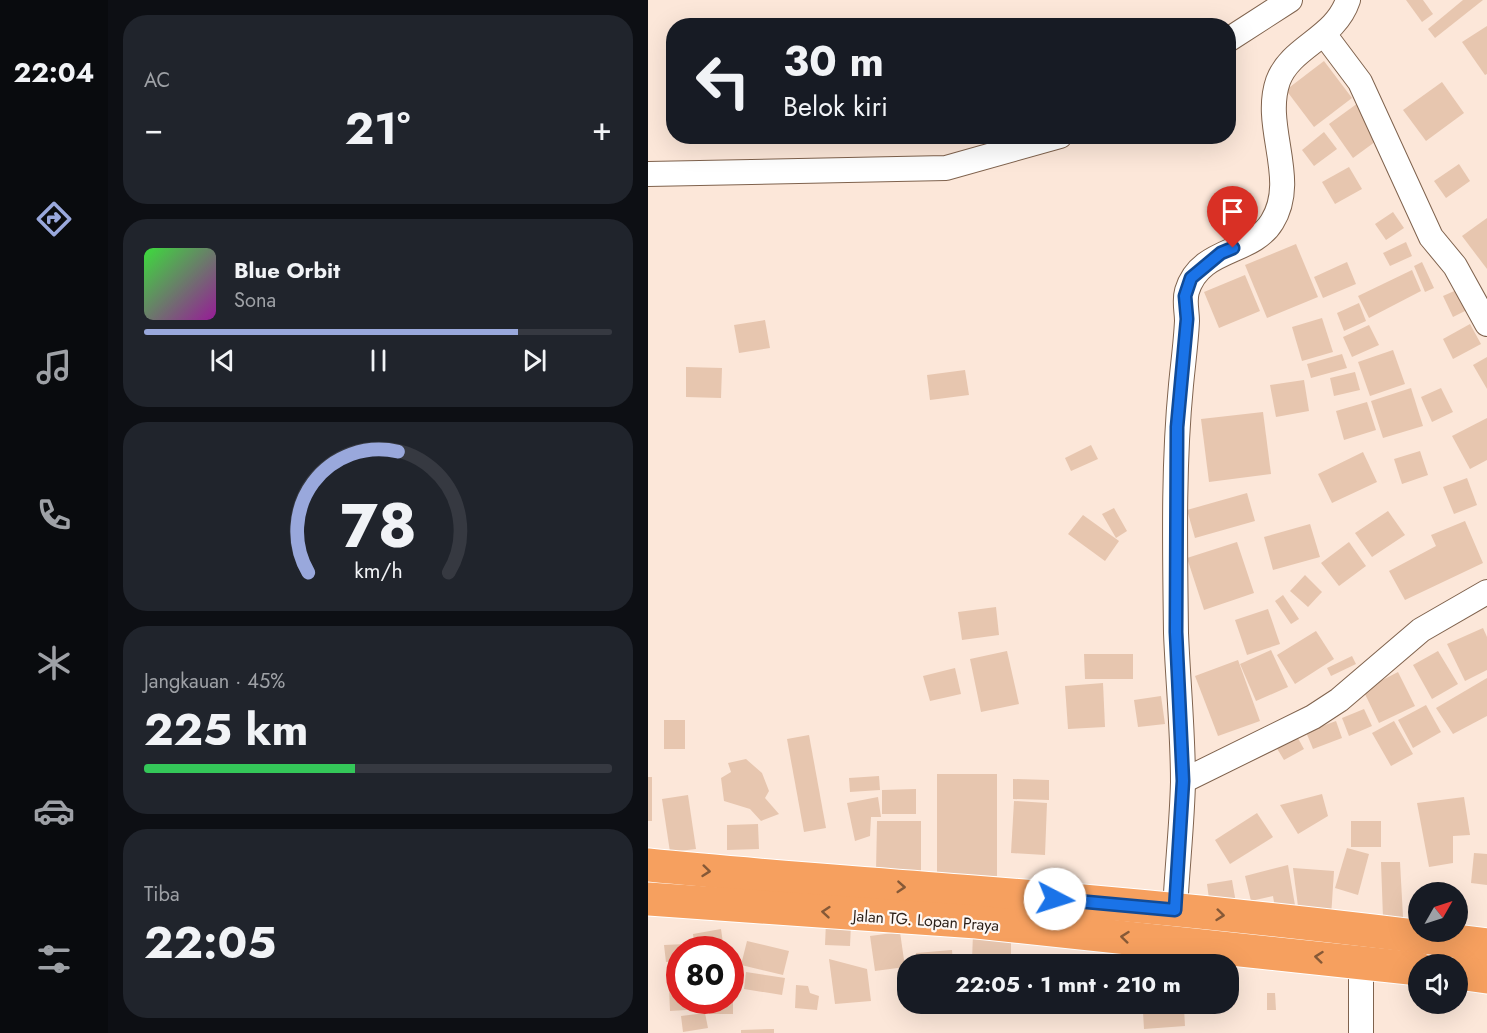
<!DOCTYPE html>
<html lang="id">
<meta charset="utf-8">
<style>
body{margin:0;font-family:Jost,sans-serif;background:#20242c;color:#f1f3f6;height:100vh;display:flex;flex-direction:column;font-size:22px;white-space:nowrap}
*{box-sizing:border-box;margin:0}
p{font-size:20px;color:#9ea1a6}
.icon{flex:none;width:33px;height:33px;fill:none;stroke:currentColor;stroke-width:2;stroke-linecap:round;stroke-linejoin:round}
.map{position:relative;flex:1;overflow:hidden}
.drawer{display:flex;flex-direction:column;gap:15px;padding:15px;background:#0d0f14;width:540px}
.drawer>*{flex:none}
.guide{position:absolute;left:18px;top:18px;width:570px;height:126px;border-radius:24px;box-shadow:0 6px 24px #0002;background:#171b24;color:#f1f3f6;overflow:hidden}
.needle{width:39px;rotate:51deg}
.tools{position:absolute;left:760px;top:882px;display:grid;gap:12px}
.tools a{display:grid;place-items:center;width:60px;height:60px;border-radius:50%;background:#171b24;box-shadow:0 6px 24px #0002;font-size:30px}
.speed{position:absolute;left:18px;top:936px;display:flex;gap:12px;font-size:30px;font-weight:700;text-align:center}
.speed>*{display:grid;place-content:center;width:78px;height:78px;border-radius:50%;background:#171b24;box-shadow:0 6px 24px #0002;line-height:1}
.speed .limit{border:9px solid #d22;background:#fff;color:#111}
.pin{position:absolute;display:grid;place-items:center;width:51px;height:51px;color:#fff;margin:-62px -26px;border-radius:50% 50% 50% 0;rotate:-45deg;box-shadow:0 0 6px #0007}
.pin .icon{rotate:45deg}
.me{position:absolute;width:66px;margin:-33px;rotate:95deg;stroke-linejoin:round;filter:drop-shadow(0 0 4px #0008)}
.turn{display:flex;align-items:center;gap:21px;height:126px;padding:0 18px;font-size:27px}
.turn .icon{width:78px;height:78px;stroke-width:2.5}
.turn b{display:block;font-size:42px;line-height:51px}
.big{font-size:45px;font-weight:700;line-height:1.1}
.drawer .tile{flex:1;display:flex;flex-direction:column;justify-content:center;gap:9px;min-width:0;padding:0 21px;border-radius:24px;background:#20242c}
.drawer .dial{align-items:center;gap:0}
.dial svg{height:156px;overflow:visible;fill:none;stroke:#363941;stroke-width:7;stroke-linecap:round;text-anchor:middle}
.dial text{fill:#f1f3f6;stroke:none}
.song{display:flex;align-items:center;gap:18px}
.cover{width:72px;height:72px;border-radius:9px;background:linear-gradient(135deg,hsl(120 70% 55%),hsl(300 70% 35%))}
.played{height:6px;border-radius:3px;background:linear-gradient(90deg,#99a8dc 80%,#363941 80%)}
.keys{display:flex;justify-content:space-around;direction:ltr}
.heat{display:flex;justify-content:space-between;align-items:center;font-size:33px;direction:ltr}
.charge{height:9px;border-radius:4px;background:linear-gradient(90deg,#34c759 45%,#363941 0)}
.trip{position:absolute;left:249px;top:954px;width:342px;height:60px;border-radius:24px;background:#171b24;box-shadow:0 6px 24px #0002;font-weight:700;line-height:60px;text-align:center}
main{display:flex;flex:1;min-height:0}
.tabs{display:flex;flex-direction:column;width:108px;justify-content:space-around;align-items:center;background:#090b0e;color:#9ea1a6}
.tabs .icon{width:42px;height:42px}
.tabs .selected{color:#99a8dc}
.tabs b{font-size:27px;color:#f1f3f6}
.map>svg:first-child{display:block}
.building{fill:#e7c6af}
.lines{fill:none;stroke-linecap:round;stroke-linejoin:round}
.street-casing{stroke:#7f624d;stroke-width:26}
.highway-casing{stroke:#fff;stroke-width:35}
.street{stroke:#fff;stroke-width:24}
.highway{stroke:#f6a05f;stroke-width:33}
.oneway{stroke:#865937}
.route-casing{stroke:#114b97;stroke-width:15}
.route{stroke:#1a73e8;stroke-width:10}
.labels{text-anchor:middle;stroke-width:4.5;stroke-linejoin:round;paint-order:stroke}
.street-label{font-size:16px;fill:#2b1f17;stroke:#fef7f3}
</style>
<main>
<nav class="tabs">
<b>22:04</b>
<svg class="icon selected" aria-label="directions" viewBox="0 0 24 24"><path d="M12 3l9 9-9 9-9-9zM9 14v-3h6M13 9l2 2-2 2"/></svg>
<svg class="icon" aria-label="music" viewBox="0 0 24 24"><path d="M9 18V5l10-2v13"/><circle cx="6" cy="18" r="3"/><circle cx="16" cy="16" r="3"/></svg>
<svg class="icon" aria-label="phone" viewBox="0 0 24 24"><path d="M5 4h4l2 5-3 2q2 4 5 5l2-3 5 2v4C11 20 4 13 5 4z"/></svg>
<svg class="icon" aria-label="climate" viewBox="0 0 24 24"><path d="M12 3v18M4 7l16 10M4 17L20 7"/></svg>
<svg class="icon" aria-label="car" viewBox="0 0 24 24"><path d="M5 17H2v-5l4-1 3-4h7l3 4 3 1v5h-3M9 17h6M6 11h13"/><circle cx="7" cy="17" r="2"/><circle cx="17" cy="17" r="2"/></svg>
<svg class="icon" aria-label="filters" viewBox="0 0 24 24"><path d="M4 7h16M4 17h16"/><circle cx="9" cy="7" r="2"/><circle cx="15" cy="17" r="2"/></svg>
</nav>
<section class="drawer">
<div class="tile"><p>AC</p>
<div class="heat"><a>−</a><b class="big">21°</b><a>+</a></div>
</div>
<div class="tile">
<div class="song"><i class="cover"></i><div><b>Blue Orbit</b><p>Sona</p></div></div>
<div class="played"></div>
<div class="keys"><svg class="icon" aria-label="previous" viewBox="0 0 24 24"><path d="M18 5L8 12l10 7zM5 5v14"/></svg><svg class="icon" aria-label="pause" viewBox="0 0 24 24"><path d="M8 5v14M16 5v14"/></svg><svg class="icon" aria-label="next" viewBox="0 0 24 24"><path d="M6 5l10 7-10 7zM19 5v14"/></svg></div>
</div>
<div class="tile dial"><svg viewBox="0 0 100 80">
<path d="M14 69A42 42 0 1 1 86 69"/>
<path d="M14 69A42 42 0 0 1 60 7" stroke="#99a8dc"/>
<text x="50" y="56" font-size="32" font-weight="700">78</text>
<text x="50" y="72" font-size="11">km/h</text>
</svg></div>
<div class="tile"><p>Jangkauan · 45%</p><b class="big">225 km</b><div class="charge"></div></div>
<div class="tile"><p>Tiba</p><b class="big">22:05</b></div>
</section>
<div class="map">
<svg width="839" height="1033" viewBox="0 0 839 1033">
<rect width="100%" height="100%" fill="#fce7d9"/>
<g class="building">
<path d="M758,0h17l10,14 -11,8z"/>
<path d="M815,0h20l-48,38 -7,-9z"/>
<path d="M839,26v48l-2,1 -23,-33z"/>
<path d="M676,61l28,37 -38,29 -28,-37z"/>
<path d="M794,82l22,31 -38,28 -23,-31z"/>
<path d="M710,103l25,33 -30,22 -24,-34z"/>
<path d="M676,132l13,17 -23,17 -12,-16z"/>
<path d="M811,164l11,17 -24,17 -12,-17z"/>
<path d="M701,167l13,22 -27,15 -13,-22z"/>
<path d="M745,212l11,16 -18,12 -11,-16z"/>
<path d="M839,218v51l-25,-33z"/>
<path d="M758,242l6,14 -22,10 -7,-13z"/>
<path d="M648,244l22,53 -51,21 -22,-53z"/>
<path d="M699,262l9,22 -33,14 -9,-21z"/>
<path d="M774,262l12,26 -9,4 -11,-26z"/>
<path d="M764,270l9,21 -52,27 -11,-22z"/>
<path d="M597,275l15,36 -41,17 -15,-36z"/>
<path d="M813,288l10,20 -18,9 -10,-21z"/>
<path d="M711,303l7,18 -22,10 -7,-18z"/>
<path d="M674,318l11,34 -31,9 -10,-34z"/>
<path d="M117,320l5,28 -31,5 -5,-28z"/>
<path d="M822,324l11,20 -28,15 -10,-20z"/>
<path d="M721,325l10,20 -27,12 -9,-20z"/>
<path d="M745,350l12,34 -35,12 -12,-34z"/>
<path d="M694,354l5,14 -36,10 -4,-14z"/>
<path d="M839,357v32l-14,-24z"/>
<path d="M38,367l36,1 -1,30 -35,-1z"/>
<path d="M317,370l4,25 -39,5 -3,-25z"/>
<path d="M707,372l5,18 -26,6 -4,-18z"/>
<path d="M656,380l5,31 -33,6 -6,-32z"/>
<path d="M763,388l12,38 -40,12 -12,-37z"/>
<path d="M793,388l12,24 -21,10 -11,-25z"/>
<path d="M719,402l9,28 -32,10 -8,-29z"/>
<path d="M615,412l8,62 -62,8 -8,-63z"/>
<path d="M839,418v42l-17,9 -18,-33z"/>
<path d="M443,445l7,14 -27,12 -6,-13z"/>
<path d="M772,451l8,24 -26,9 -8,-25z"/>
<path d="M715,452l14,30 -45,21 -14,-29z"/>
<path d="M819,478l10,27 -23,9 -11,-27z"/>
<path d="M599,493l8,28 -60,17 -8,-28z"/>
<path d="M466,508l13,23 -11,7 -14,-24z"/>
<path d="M740,511l17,24 -33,22 -17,-24z"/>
<path d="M435,515l36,26 -14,20 -37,-27z"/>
<path d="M817,521l18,42 -78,37 -16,-29 47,-25 -5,-11z"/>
<path d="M662,524l10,33 -47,13 -9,-33z"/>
<path d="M589,542l17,51 -50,17 -17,-52z"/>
<path d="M701,542l17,24 -27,20 -18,-23z"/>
<path d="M657,575l17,17 -14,15 -18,-16z"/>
<path d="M635,595l16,24 -8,5 -16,-23z"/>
<path d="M348,607l3,28 -37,5 -4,-28z"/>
<path d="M620,609l12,35 -33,11 -12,-35z"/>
<path d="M835,628l4,9v33l-22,11 -18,-37z"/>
<path d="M668,631l18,28 -39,25 -18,-29z"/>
<path d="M623,650l17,37 -32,14 -16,-37z"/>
<path d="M359,651l12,53 -38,8 -11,-53z"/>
<path d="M790,651l20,33 -26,15 -19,-34z"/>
<path d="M436,654h49v25h-48z"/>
<path d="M704,656l4,8 -25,12 -4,-8z"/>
<path d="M590,660l22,61 -42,15 -23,-60z"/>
<path d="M307,668l6,26 -31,7 -7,-25z"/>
<path d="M750,672l17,34 -36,17 -16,-33z"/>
<path d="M839,678v38l-34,18 -17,-26z"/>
<path d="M455,683l2,44 -37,2 -3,-43z"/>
<path d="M513,696l4,28 -27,3 -4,-27z"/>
<path d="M778,705l15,27 -28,16 -15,-28z"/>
<path d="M716,709l8,17 -23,10 -7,-18z"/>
<rect x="16" y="720" width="21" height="29"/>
<path d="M688,721l6,17 -29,11 -7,-17z"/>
<path d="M746,721l19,33 -22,12 -19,-33z"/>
<path d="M646,731l10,18 -20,11 -11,-18z"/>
<path d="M161,735l17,93 -22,4 -17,-93z"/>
<path d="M98,759l16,14 7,18 -4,7 14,16 -18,7 -11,-12 -26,-8 -3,-23 10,-6 -3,-9z"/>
<path d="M289,774h60v102l-60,-1z"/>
<path d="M231,776l1,14 -30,2 -1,-14z"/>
<rect x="0" y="777" width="4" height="44"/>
<path d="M365,779l36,1v20l-36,-1z"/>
<path d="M268,789v25h-34v-24z"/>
<path d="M674,794l6,22 -30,18 -18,-29z"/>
<path d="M40,795l8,54 -26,3 -8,-53z"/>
<path d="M230,797l3,20h-10l-1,19 -15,5 -8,-38z"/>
<path d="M816,797l6,38 -17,1v27l-24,4 -12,-64z"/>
<path d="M366,801l33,2 -2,52 -34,-2z"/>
<path d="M609,813l16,24 -43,27 -15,-24z"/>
<path d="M229,821h44v51l-45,-1z"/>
<rect x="703" y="821" width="30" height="26"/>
<path d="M110,824l1,25 -32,1v-25z"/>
<path d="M699,848l22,6 -11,41 -23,-7z"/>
<path d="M826,853l13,1v31l-16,-2z"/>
<path d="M733,862h19l3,55 -20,1z"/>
<path d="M640,865l8,46 -20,4 -3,-19 -22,5 -6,-25z"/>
<path d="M645,868l41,3 -3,46 -32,-3z"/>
<path d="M584,880l4,23 -26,3 -3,-22z"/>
<path d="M178,922l25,2 -1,22 -25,-1z"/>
<path d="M73,929l3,21h-29l-2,-16z"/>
<path d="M252,932l5,35 -30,4 -5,-35z"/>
<path d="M325,934h38v27l-39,-1z"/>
<path d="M99,941l42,10 -6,24 -42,-10z"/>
<path d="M38,944v6h-6v11l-14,1 -2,-17z"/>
<path d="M304,950l1,14h-36l-1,-11z"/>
<path d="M181,959l38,10 4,32 -36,3z"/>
<path d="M32,963v37h22l1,9 -33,2 -2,-47z"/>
<path d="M98,972l39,6 -3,17 -38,-6z"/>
<path d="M580,979h5l2,26h-7z"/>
<path d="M148,985l12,1 2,7 9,3 -2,14 -22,-2z"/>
<path d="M82,989h3v25h-24v-14h21z"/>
<path d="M619,993h8l1,17h-9z"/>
<path d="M268,1004h41v7h-40z"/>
<path d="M500,1004h21l1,4h14l1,18 -41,3 -1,-17h6z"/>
<path d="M57,1013l3,15 -25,4 -2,-16z"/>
<path d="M126,1029v4h-33v-3z"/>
</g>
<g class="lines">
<defs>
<g id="street">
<path d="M676,34l36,48 71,155 24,29 32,58"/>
<path d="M580,40l62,-40"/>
<path d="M0,174l298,-6 114,-32"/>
<path d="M535,781l130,-64 26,-17 82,-70 66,-38"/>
<path d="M527,911c2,-43 7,-86 8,-129 0,-50 -5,-100 -7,-149 -1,-82 -3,-166 5,-248 2,-21 5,-43 6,-64 0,-10 -3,-20 0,-30 13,-44 65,-36 85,-69 27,-43 -10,-95 6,-141 13,-35 57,-42 70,-81"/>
<path d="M713,1033v-71"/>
</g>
<g id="highway">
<path d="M0,865c108,11 217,18 325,27 172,13 343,31 514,53"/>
<path d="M0,899l329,23 442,47"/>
<path d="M810,973l29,4"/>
</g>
</defs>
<use href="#street" class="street-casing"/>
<use href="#highway" class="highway-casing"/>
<use href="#street" class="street"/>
<use href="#highway" class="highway"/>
</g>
<defs><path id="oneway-chevron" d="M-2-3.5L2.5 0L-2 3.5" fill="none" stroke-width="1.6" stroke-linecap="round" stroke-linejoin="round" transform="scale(1.5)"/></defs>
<g class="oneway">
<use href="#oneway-chevron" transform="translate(58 871) rotate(6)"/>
<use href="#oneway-chevron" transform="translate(253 887) rotate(4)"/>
<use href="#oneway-chevron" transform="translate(178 912) rotate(-175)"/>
<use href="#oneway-chevron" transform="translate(572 915) rotate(6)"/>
<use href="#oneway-chevron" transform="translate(477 937) rotate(-174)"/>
<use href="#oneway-chevron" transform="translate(671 957) rotate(-174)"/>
</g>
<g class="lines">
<defs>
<path id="route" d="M407,899l120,11 8,-129 -7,-149 1,-205 10,-108 -2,-23 6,-18 30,-25 12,-5"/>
</defs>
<use href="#route" class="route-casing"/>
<use href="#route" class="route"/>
</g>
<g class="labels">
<g class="street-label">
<text transform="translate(278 920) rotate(4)" y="6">Jalan TG. Lopan Praya</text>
</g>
</g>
</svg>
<div class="tools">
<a><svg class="needle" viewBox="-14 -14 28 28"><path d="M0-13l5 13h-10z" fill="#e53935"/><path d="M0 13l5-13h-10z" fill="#9ea1a6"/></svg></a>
<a><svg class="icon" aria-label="sound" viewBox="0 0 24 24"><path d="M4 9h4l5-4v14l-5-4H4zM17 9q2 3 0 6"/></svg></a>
</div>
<div class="speed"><div class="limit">80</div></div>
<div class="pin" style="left:585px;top:248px;background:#d93025"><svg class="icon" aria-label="arrive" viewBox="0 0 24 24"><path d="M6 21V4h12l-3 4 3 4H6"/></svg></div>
<svg class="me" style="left:407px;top:899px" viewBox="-20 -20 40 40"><circle r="19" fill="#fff"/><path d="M0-13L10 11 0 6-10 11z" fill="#1a73e8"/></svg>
<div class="trip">22:05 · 1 mnt · 210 m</div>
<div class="guide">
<div class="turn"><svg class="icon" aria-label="left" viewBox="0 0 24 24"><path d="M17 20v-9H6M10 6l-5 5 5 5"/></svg><div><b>30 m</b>Belok kiri</div></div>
</div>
</div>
</main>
